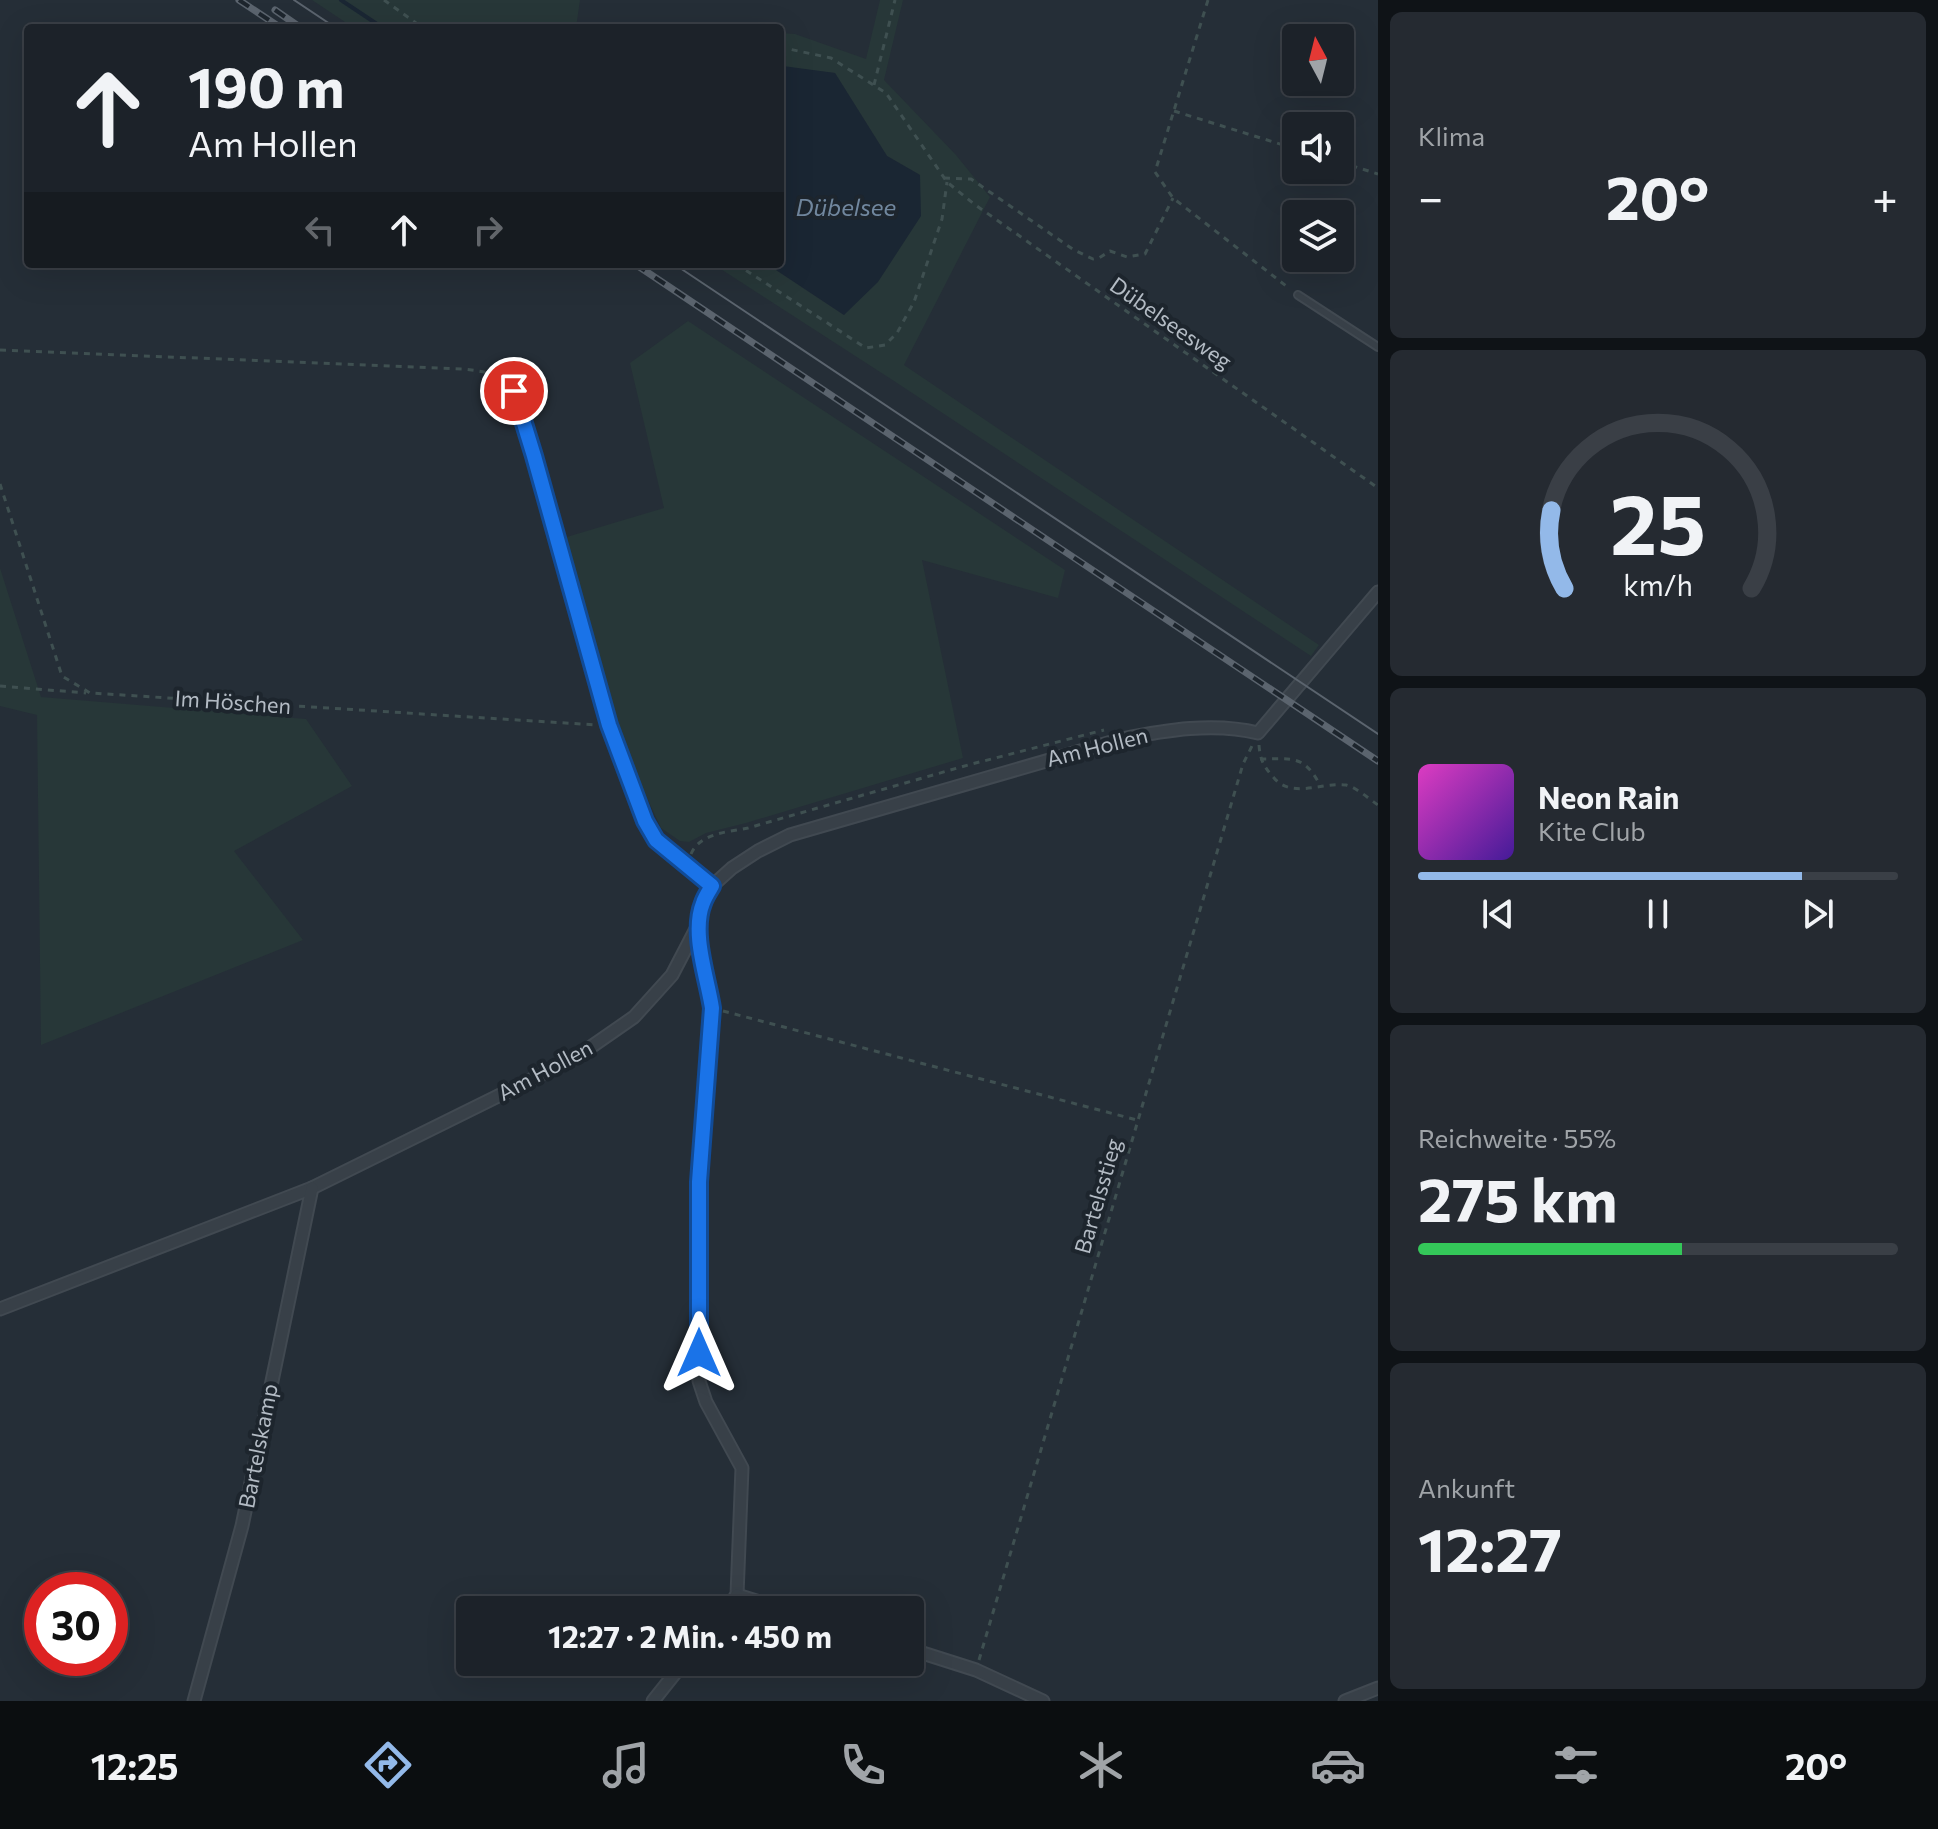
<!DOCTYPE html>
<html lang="de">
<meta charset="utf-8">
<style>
body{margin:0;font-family:Commissioner,sans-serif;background:#252a31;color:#f1f3f6;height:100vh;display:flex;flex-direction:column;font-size:30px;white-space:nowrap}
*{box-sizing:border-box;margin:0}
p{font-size:26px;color:#a0a4a8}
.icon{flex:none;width:44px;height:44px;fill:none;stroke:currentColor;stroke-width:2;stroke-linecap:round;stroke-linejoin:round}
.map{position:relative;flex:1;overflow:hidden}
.panel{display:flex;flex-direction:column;gap:12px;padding:12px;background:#0f1317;width:560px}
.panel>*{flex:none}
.hud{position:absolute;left:24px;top:24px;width:760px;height:244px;border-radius:8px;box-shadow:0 8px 32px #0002,0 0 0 2px #3a3f46;background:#1c2229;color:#f1f3f6;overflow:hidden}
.needle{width:52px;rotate:353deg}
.fabs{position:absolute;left:1282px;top:24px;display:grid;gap:16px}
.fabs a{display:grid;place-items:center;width:72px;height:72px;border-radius:8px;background:#1c2229;box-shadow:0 8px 32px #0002,0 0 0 2px #3a3f46;font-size:40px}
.speed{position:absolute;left:24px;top:1572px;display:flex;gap:16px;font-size:40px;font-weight:700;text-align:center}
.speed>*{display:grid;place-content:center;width:104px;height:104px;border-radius:50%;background:#1c2229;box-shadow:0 8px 32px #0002,0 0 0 2px #3a3f46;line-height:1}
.speed .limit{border:12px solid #d22;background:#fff;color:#111}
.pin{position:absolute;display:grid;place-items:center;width:68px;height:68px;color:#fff;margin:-34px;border:4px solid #fff;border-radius:50%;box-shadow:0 2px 8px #0007}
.me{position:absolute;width:88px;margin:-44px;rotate:0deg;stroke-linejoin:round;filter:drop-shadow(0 0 6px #0008)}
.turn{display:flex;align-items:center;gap:28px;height:168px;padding:0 32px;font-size:36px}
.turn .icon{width:104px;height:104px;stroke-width:2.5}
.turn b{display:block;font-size:56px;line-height:68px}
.lanes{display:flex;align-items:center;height:76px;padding:0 32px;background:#0003;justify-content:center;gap:40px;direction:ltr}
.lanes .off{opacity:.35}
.big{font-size:60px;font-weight:700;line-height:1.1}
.panel .tile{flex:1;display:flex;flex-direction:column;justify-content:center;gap:12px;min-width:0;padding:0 28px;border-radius:12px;background:#252a31}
.panel .dial{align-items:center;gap:0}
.dial svg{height:208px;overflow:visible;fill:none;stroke:#3a3f46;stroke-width:7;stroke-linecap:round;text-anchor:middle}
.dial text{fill:#f1f3f6;stroke:none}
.song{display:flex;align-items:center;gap:24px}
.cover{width:96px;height:96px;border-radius:12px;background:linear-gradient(135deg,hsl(310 70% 55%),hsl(260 70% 35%))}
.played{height:8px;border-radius:4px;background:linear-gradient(90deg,#93b9e9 80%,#3a3f46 80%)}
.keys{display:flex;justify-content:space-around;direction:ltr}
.heat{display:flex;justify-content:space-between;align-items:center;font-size:44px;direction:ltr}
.charge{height:12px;border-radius:6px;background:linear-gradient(90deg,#34c759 55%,#3a3f46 0)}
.trip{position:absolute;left:456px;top:1596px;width:468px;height:80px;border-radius:8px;background:#1c2229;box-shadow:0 8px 32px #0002,0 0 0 2px #3a3f46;font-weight:700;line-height:80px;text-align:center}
.menu{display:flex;height:128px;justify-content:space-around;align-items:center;background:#0b0e10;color:#a0a4a8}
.menu .icon{width:56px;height:56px}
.menu .selected{color:#93b9e9}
.menu b{font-size:36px;color:#f1f3f6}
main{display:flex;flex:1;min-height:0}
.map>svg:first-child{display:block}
.green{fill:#273738}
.water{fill:#1a2633}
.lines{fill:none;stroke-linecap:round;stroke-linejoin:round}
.stream{stroke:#1a2633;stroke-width:4}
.service-casing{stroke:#414951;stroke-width:10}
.minor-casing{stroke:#414951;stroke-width:15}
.path{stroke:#3f5051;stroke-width:3;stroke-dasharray:6 6;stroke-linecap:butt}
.service{stroke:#384048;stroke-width:6}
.minor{stroke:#384048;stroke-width:11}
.tram{stroke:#5b646e;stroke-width:2}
.rail-casing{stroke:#5b646e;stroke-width:7}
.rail{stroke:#1d252d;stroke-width:4;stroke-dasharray:12;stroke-linecap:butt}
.route-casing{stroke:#114b97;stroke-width:20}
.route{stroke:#1a73e8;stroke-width:14}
.labels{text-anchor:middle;stroke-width:8;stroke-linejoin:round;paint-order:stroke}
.street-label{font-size:22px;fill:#b3bbc4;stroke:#1d252d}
.water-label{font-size:24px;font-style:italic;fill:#71879e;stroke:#1d252d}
</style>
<main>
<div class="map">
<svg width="1378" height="1701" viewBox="0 0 1378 1701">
<rect width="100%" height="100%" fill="#252e37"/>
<g class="green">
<path d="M312,0h268l-4,28h-222z"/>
<path d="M880,0h23l-19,80 72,75 34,42 -86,168 415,280 -8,11 -417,-275 -181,-117h54l77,51 76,-140 -33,-19 -52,-83 -55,-6v-34l15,1 71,25z"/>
<path d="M688,321l377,249 -7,28 -136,-38 41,198 -217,65 -40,10 -17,9 -9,-1 -19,-13 -39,-84 -62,-205 104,-31 -34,-145z"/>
<path d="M0,568l41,129 265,22 46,67 -118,65 69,89 -262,105 -4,-330 -37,-9z"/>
</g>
<path class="water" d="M783,66l52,7 52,83 33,19 1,41 -43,66 -34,33 -77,-51h13v-197z"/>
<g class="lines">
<path class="stream" d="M341,0l42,28"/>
<defs>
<path id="service" d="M1298,295l80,52"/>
<g id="minor">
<path d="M514,391l20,65 75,269 36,96 11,19 56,46"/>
<path d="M699,928c1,27 9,53 13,80l-13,174v199l7,21 36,66 -5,127"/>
<path d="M0,1309l312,-121 263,-130 59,-41 38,-42 26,-50 4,-22 10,-17 20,-18 26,-17 32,-16 332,-96c44,-9 92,-17 136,-6l120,-141"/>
<path d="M737,1595l49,15"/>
<path d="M725,1610l12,-15"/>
<path d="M910,1649l66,21 67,31"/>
<path d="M194,1701l48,-175 70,-338"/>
<path d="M653,1701l31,-39"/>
<path d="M1345,1701l33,-13"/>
</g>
</defs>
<use href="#service" class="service-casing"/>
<use href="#minor" class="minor-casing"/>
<g class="path">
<path d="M384,0l39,28"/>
<path d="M1208,0l-53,172 18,26 117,91"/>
<path d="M780,49l4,-1 47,10 55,35 61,89 27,22 404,284"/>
<path d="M874,85l21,-85"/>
<path d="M1174,111l122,38"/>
<path d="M1340,162l38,12"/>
<path d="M944,178l27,1 103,71 19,9 6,-1 11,-7 17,6 18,-3 28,-56"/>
<path d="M736,264l130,84 19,-3 12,-12 17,-31 28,-83 5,-37"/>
<path d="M0,350l463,19c16,2 29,3 43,11"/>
<path d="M0,484l62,192 28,17 507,32"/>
<path d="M0,686l86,7"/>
<path d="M1259,745c1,15 5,22 15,33 18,21 48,4 72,7 10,2 23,14 32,20"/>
<path d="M1260,759c33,0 44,-5 61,28"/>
<path d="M691,854c9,-21 37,-22 57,-26l220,-63 136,-35"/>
<path d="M723,1011l414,109"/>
<path d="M979,1660l264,-896 10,-20"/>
</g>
<use href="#service" class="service"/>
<use href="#minor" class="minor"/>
<g class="tram">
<path d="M294,0l42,28"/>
<path d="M674,264l704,470"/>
</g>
<defs>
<g id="rail">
<path d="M239,0l42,28"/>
<path d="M275,10l26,18"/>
<path d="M635,264l743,497"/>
</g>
</defs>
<use href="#rail" class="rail-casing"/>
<use href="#rail" class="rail"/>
</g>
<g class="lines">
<defs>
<path id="route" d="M514,391l20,65 75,269 36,96 11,19 56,46c-3,5 -7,11 -9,17 -12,30 4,73 9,105l-13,174v171"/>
</defs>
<use href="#route" class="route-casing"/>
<use href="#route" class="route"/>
</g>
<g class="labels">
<g class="street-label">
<text transform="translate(1171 323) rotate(35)" y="8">Dübelseesweg</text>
<text transform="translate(233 702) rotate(4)" y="8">Im Höschen</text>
<text transform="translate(1097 747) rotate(-14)" y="8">Am Hollen</text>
<text transform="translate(545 1070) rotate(-28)" y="8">Am Hollen</text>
<text transform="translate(1098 1196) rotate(-74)" y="8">Bartelsstieg</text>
<text transform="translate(258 1446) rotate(-79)" y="8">Bartelskamp</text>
</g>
<g class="water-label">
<text x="846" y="216">Dübelsee</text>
</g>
</g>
</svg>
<div class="fabs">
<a><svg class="needle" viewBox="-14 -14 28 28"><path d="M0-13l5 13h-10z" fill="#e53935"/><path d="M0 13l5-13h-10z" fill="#a0a4a8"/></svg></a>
<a><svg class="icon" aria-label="sound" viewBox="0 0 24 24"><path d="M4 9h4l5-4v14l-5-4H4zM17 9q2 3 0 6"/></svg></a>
<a><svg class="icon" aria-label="layers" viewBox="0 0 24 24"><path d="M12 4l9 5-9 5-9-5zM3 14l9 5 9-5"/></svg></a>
</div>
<div class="speed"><div class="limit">30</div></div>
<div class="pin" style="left:514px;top:391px;background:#d93025"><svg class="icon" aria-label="arrive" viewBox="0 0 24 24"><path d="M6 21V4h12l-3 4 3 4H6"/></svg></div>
<svg class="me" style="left:699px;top:1353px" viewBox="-20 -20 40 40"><path d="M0-17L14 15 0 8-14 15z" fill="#1a73e8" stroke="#fff" stroke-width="4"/></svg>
<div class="trip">12:27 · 2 Min. · 450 m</div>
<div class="hud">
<div class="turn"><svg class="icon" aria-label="ahead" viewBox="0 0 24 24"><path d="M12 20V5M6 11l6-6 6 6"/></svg><div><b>190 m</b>Am Hollen</div></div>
<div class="lanes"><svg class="icon off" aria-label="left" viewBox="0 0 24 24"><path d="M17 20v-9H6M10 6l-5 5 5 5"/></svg><svg class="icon" aria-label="ahead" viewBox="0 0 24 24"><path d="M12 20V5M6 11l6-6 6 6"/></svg><svg class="icon off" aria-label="right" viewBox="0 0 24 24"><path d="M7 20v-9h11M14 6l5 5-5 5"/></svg></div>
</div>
</div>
<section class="panel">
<div class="tile"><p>Klima</p>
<div class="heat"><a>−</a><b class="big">20°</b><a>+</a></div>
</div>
<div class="tile dial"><svg viewBox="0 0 100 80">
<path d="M14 69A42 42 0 1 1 86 69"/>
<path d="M14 69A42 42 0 0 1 9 39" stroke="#93b9e9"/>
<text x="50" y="56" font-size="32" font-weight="700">25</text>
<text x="50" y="72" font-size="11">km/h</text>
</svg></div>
<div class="tile">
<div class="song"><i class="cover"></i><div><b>Neon Rain</b><p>Kite Club</p></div></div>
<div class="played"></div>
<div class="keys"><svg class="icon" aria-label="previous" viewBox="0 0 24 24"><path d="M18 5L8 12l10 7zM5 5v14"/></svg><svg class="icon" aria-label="pause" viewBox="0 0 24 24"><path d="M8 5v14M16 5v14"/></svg><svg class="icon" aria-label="next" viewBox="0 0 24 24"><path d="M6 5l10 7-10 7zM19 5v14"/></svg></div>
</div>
<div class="tile"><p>Reichweite · 55%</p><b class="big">275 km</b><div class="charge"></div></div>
<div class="tile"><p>Ankunft</p><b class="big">12:27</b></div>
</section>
</main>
<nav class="menu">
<b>12:25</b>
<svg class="icon selected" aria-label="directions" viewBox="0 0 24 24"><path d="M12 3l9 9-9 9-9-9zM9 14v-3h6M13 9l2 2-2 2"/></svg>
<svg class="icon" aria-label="music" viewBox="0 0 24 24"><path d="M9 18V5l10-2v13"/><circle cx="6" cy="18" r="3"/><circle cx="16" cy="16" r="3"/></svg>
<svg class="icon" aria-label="phone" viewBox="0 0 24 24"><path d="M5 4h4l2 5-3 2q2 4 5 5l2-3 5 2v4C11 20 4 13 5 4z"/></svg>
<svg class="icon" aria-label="climate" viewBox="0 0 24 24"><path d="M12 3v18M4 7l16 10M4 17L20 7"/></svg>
<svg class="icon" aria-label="car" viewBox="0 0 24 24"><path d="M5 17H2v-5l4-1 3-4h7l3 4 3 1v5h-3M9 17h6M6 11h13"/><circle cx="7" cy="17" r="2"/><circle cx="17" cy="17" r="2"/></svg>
<svg class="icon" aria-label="filters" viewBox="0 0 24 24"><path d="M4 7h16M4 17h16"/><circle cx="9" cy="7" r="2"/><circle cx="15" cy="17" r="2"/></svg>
<b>20°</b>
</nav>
